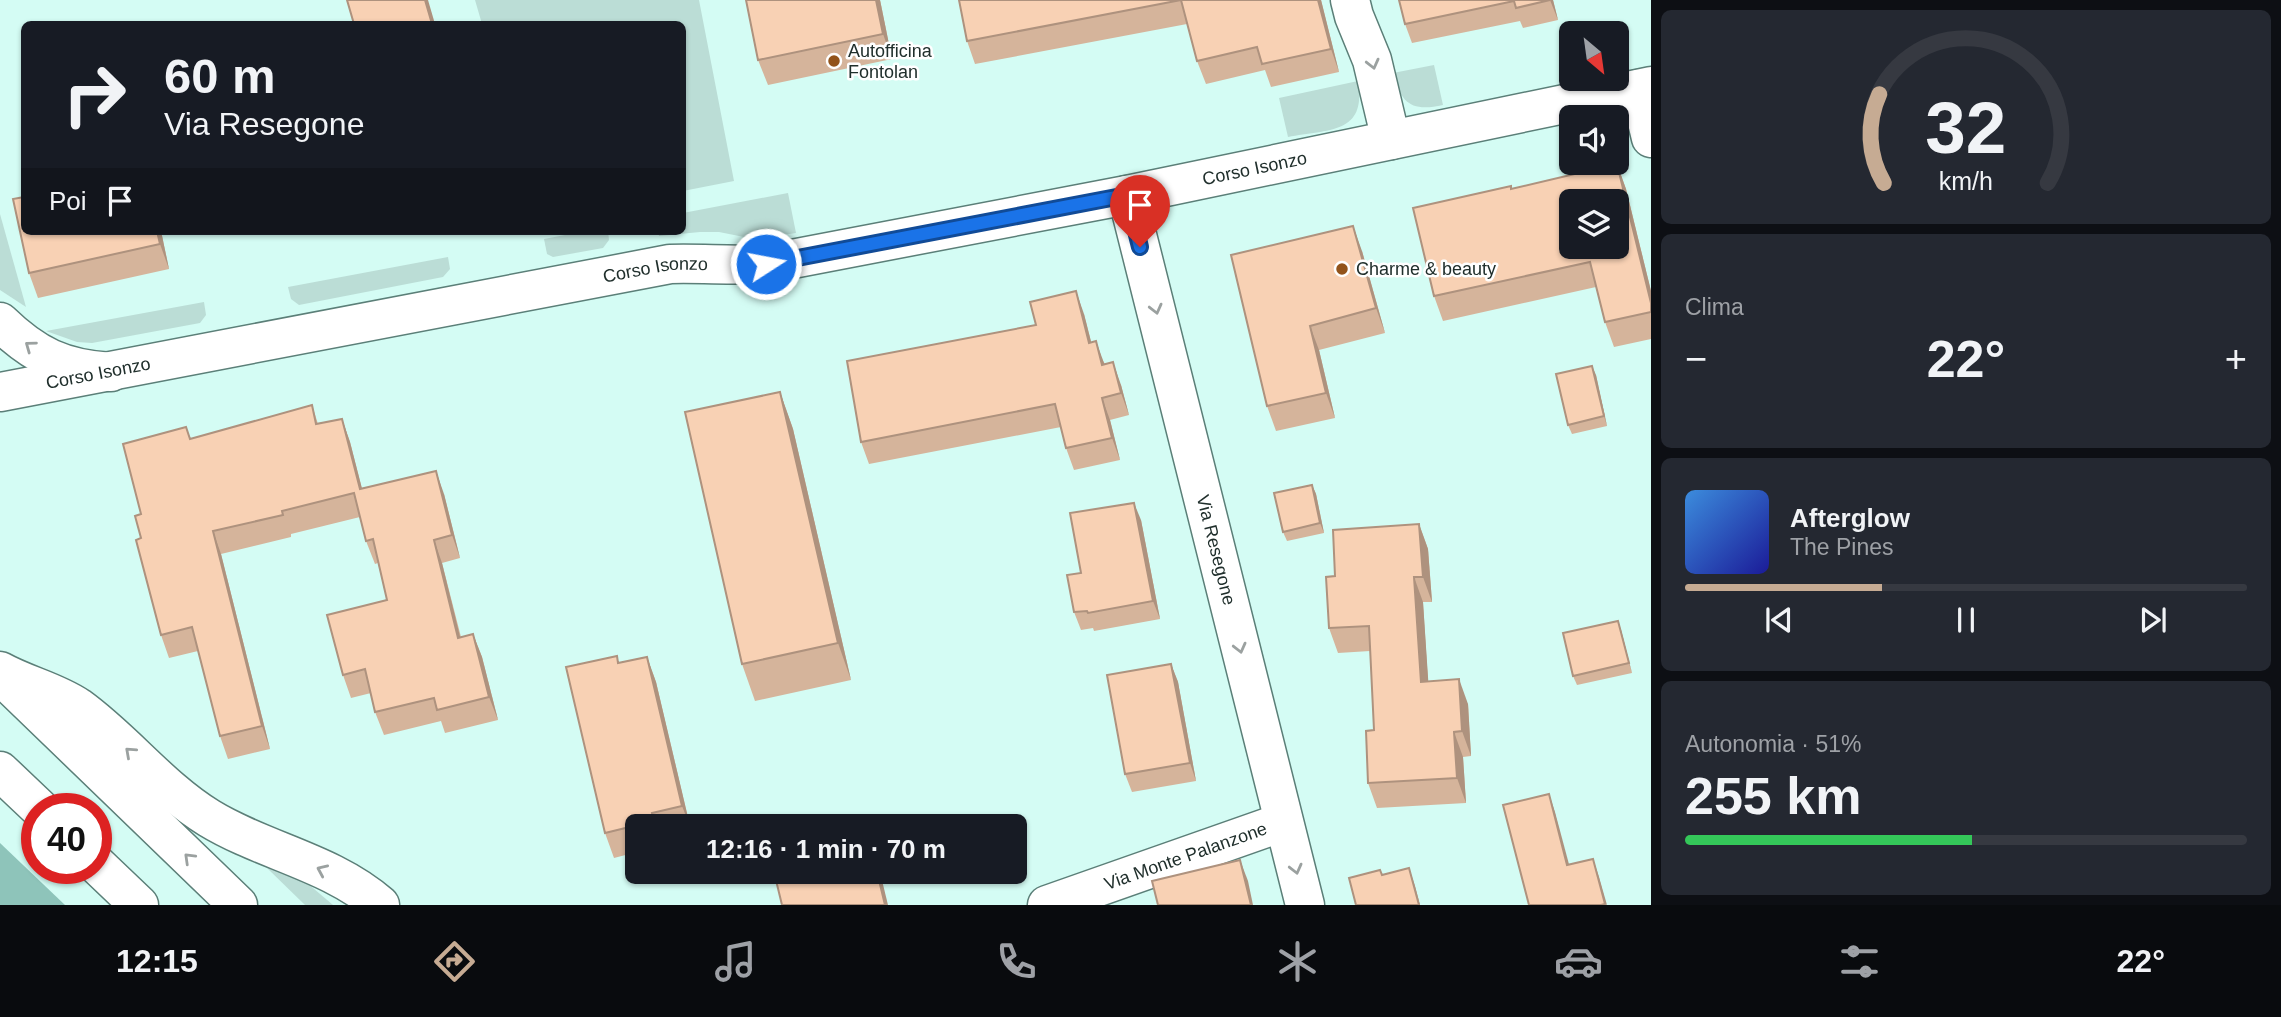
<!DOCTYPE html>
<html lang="it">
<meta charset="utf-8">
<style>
body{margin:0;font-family:Arial,sans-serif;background:#242831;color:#f1f3f6;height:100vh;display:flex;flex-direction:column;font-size:26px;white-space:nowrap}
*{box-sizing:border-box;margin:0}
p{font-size:23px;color:#9ea1a6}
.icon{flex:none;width:38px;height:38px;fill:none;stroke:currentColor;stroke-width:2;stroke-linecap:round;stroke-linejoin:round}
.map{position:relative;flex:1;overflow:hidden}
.sheet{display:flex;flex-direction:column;gap:10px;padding:10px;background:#0d0f14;width:630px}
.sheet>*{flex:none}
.banner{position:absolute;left:21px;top:21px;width:665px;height:214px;border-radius:10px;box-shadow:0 2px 5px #0004;background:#171b24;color:#f1f3f6;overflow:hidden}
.needle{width:46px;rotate:151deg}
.tools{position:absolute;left:1559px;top:21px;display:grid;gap:14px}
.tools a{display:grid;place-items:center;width:70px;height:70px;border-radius:10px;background:#171b24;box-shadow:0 2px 5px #0004;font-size:35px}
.speed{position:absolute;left:21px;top:793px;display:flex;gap:14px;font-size:35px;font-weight:700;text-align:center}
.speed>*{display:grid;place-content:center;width:91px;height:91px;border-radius:50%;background:#171b24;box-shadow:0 2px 5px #0004;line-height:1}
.speed .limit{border:10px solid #d22;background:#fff;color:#111}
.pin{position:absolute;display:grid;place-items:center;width:60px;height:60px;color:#fff;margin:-72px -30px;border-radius:50% 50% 50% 0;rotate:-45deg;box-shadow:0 0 7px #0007}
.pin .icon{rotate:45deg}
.me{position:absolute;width:77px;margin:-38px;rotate:79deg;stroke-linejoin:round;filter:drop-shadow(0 0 5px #0008)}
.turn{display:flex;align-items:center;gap:24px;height:147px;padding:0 28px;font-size:32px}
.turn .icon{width:91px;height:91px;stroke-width:2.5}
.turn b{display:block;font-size:49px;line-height:60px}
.then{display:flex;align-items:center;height:66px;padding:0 28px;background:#0003;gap:14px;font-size:26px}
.big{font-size:52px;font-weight:800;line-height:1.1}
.sheet .card{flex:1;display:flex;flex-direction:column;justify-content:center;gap:10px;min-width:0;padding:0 24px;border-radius:10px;background:#242831}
.sheet .dial{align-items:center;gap:0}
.dial svg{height:182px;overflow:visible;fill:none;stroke:#363941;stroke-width:7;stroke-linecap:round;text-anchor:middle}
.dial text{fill:#f1f3f6;stroke:none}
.song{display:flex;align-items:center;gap:21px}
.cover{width:84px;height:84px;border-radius:10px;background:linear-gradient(135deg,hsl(210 70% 55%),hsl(240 70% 35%))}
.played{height:7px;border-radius:4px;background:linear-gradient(90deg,#c6ab93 35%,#363941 35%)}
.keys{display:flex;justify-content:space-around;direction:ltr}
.heat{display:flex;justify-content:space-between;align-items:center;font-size:38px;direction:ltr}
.charge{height:10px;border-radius:5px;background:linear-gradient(90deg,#34c759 51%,#363941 0)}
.trip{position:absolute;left:625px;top:814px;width:402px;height:70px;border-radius:10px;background:#171b24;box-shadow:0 2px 5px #0004;font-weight:800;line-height:70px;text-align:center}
.menu{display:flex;height:112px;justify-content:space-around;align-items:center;background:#090b0e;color:#9ea1a6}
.menu .icon{width:49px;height:49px}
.menu .current{color:#c6ab93}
.menu b{font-size:32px;color:#f1f3f6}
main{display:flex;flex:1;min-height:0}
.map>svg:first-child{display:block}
.green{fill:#bbddd6}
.forest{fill:#8ec4ba}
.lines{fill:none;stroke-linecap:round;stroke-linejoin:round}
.minor-casing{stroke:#5b7f78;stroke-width:41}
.highway-casing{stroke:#5b7f78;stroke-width:41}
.minor{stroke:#fff;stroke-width:38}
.highway{stroke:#fff;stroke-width:38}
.wall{fill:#d5b49b}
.shaded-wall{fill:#ae927e}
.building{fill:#f8d1b4;stroke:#ae927e;stroke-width:2;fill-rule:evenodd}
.oneway{stroke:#9ba1a0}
.route-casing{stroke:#114b97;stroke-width:18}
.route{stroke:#1a73e8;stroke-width:12}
.poi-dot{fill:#92531a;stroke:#fff;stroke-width:2.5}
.labels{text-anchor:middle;stroke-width:5;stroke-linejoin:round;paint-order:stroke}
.poi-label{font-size:18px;fill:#202f2c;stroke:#fff;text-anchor:start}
.street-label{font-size:18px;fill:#202f2c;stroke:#fff}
</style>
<main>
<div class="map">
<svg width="1651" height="905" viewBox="0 0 1651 905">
<rect width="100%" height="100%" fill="#d4fcf4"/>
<g class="green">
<path d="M475,0h224l35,181 -51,10 -1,-167h-200z"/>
<path d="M1434,65l9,40c-31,7 -42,-1 -50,-32z"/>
<path d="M1358,81c9,54 -30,48 -70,56l-9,-39z"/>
<path d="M788,193l8,40 -20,3 -32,1 -25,-5h-19l-41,4 -1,-5h24l1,-18z"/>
<path d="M0,214l26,93 -26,-17z"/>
<path d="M586,231h22l1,9 -6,8 -50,9 -6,-3 -3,-15z"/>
<path d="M448,257l2,12 -7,8 -144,28 -8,-6 -3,-12z"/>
<path d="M204,302l2,13 -6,8 -108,20 -15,-1 -31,-11z"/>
<path d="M266,862l34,15 33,28h-28l-39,-38z"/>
</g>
<path class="forest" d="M0,843l65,62h-65z"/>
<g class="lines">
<defs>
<g id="minor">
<path d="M1350,0l4,16 18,44 19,80"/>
<path d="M1639,89l12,49"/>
<path id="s1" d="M1127,195l178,710"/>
<path id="s2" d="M0,392l670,-128c32,-1 64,2 96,0l361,-69 524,-109"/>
<path d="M0,671c25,14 54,20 78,36 46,33 82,81 131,111 54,33 122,44 171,87"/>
<path id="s3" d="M1047,905l236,-83"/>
</g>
<g id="highway">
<path d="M0,322c35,34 63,47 111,50"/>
<path d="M0,675l238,230"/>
<path d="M0,771l39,37"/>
<path d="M96,864l43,41"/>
</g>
</defs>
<use href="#minor" class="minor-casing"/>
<use href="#highway" class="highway-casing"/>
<use href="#minor" class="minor"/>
<use href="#highway" class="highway"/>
</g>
<g class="wall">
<path d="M746,0h134l12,59 -124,26 -10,-25z"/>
<path d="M959,0h362l18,72 -68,15 -6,-17 -59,14 -9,-23 -10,-37 -212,40 -8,-23z"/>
<path d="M1399,0h154l5,20 -35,8 -3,-7 -108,22 -7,-19z"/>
<path d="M1617,164l9,25 25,102v48l-37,8 -9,-25 -9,-35 -153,34 -9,-25 78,-107z"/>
<path d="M161,231l8,38 -131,29 -9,-25z"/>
<path d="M1362,251l23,82 -66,17 16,68 -59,13 -9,-25 -36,-151z"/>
<path d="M1084,314l7,28 14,22 16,21 8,30 -19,5 10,40 -46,10 -8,-22 -5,-21 -192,37 -8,-22 175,-117z"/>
<path d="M1596,375l11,51 -35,8 -4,-9z"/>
<path d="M780,392l13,37 58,251 -96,21 -13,-37z"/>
<path d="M312,405l6,19 24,-5 8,23 12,47 82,5 16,64 -18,5 19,74 12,-3 9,23 16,63 -53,13 -4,-12 -57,14 -9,-23 -4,-19 -20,5 -8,-23 44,-75 -9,-37 -3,1 -9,-23 -6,-24 -69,17v3l-70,17 49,195 -42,10 -8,-23 -22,-85 -29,7 -8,-23 -20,-97v-24l50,-75z"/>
<path d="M1312,485l4,9 8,39 -37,8 -4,-9z"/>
<path d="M1141,520l19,99 -66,12 -1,-3 -12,2 -7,-18 7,-39z"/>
<path d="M1419,524l9,25 4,53h-9l5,79 40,23 3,52 -8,1 3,46 -89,5 -9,-25 6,-53 -4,-79 -32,2 -9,-25z"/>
<path d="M1621,630l11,43 -55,12 -4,-9z"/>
<path d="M647,657l9,25 34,144h-53v26l-23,6 -9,-25 14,-170z"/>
<path d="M1171,664l7,18 18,99 -64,11 -7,-18z"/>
</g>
<g class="shaded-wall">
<path d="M425,0h3l7,24h-3z"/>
<path d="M876,0h4l12,59 -9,-25z"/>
<path d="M1318,0h3l18,72 -8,-23z"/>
<path d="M1550,0h3l5,20z"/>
<path d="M1617,164l9,25 25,102v12z"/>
<path d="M1353,226l9,25 23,82 -9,-25z"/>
<path d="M157,231h4l8,38 -9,-25z"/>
<path d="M1076,291l8,23 13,51 -8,-22z"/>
<path d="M1310,326l9,24 16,68 -9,-25z"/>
<path d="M1096,341l8,22 6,24 -8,-22z"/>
<path d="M1113,362l8,23 8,30 -8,-22z"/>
<path d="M1592,366l4,9 11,51 -3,-10z"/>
<path d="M780,392l13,37 58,251 -13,-37z"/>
<path d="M1102,398l8,22 10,40 -8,-22z"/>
<path d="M342,419l8,23 18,70 -8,-23z"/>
<path d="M436,471l8,23 16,64 -8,-23z"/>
<path d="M1312,485l4,9 8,39 -4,-10z"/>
<path d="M1134,503l7,17 19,99 -7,-18z"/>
<path d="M1419,524l9,25 4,53 -9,-25z"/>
<path d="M213,531l8,23 49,195 -8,-23z"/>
<path d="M434,540l8,23 24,98 -8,-23z"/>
<path d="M1414,577l9,25 7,105 -9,-25z"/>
<path d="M1618,621l3,9 11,43 -3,-10z"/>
<path d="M473,634l9,23 16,63 -9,-23z"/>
<path d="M647,657l9,25 34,144 -8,-20z"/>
<path d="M1171,664l7,18 18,99 -6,-18z"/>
<path d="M1459,679l9,25 3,52 -9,-25z"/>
<path d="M1454,732l9,25 3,46 -9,-25z"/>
<path d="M1549,794l6,18 19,71 -7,-18z"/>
<path d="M1593,859l6,18 8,28 -2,-1z"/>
<path d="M1240,860l8,21 5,24h-2z"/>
<path d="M1409,868l6,18 5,19h-1z"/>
<path d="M877,872h3l8,33h-3z"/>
</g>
<g class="building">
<path d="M347,0h78l7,24h-78z"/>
<path d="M746,0h130l7,34 -125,26z"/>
<path d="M959,0h359l13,49 -69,15 -5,-17 -60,14 -16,-61 -214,41z"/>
<path d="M1399,0h151l-34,8 -2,-7 -109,23z"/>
<path d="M1617,164l34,139v9l-46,10 -15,-60 -156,34 -21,-88 98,-22v3zM1572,201h45v46h-45z"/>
<path d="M24,197v34h133l3,13 -131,29 -16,-74z"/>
<path d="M1353,226l23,82 -66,18 16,67 -59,13 -36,-151z"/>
<path d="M1076,291l13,52 7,-2 6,24 11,-3 8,31 -19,5 10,40 -46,10 -11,-44 -194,38 -14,-81 189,-36 -6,-23z"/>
<path d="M1592,366l12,50 -36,9 -12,-51z"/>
<path d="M780,392l58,251 -96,21 -57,-252z"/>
<path d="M312,405l4,19 26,-5 18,70 76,-18 16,64 -18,5 24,98 15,-4 16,63 -52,13 -3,-12 -59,14 -10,-43 -22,6 -16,-60 60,-15 -14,-61 -7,2 -12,-48 -72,18 1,4 -70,16 49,195 -42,10 -28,-109 -31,8 -25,-95 5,-2 -6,-22 6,-2 -18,-70 63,-17 4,12z"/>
<path d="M1312,485l8,38 -37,9 -9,-39z"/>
<path d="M1134,503l19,98 -65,12 -1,-2 -13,1 -7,-37 14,-2 -11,-60z"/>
<path d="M1419,524l4,53h-9l7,105 38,-3 3,52 -8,1 3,46 -89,5 -2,-52 8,-1 -5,-104 -40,2 -3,-51 9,-1 -2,-46z"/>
<path d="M1618,621l11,42 -56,13 -10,-43z"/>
<path d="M617,656l1,7 29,-6 35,149 -30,7 2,8 -49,12 -39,-166z"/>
<path d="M1171,664l19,99 -65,11 -18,-99z"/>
<path d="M1549,794l18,71 26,-6 12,45 -4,1h-72l-26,-100z"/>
<path d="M865,819l1,7h-33z"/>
<path d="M1240,860l11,45h-93l-6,-24z"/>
<path d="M1409,868l10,37h-63l-7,-27 31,-8 2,5z"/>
<path d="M774,872h103l8,33h-103z"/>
</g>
<defs><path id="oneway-chevron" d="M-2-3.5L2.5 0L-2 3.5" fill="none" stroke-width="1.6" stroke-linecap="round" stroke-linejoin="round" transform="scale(1.75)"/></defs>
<g class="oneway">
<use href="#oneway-chevron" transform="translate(1373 64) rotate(76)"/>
<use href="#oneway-chevron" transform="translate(1156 309) rotate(76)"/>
<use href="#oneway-chevron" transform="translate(30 346) rotate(-144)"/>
<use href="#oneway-chevron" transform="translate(1240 648) rotate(76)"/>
<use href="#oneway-chevron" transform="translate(130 752) rotate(-138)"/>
<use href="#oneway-chevron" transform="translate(189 858) rotate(-136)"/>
<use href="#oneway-chevron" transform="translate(1296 869) rotate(76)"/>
<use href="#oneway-chevron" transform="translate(322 870) rotate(-156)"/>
</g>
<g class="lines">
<defs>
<path id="route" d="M766,264l361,-69 13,52"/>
</defs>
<use href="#route" class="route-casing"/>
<use href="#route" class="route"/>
</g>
<g class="poi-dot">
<circle cx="834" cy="61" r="7"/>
<circle cx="1342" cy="269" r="7"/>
</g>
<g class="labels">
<g class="poi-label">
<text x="848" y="57">Autofficina<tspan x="848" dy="21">Fontolan</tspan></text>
<text x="1356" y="275">Charme &amp; beauty</text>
</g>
<g class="street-label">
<text dy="6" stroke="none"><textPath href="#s2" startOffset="1276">Corso Isonzo</textPath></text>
<text dy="6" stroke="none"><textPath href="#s2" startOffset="667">Corso Isonzo</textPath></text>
<text dy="6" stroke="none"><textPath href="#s2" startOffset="100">Corso Isonzo</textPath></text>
<text dy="6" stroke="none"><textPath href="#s1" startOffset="366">Via Resegone</textPath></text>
<text dy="6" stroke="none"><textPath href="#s3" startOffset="147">Via Monte Palanzone</textPath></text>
</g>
</g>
</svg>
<div class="tools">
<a><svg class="needle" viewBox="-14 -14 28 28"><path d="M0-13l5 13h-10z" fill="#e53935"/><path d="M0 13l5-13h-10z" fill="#9ea1a6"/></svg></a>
<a><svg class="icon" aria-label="sound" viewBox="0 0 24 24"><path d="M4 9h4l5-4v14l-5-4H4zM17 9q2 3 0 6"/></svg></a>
<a><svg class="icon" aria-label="layers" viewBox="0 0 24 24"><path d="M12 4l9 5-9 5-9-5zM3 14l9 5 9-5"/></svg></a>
</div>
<div class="speed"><div class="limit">40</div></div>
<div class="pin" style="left:1140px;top:247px;background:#d93025"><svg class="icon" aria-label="arrive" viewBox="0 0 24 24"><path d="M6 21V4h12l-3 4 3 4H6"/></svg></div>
<svg class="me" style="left:766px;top:264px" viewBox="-20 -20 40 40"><circle r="17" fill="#1a73e8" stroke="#fff" stroke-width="3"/><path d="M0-11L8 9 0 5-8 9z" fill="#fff"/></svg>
<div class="trip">12:16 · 1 min · 70 m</div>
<div class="banner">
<div class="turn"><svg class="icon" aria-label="right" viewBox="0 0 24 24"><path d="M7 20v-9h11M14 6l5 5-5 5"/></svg><div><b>60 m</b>Via Resegone</div></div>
<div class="then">Poi<svg class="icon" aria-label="arrive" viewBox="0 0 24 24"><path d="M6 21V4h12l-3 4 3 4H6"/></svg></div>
</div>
</div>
<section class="sheet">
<div class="card dial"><svg viewBox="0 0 100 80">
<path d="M14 69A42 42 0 1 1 86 69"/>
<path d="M14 69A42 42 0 0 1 12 30" stroke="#c6ab93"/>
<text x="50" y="56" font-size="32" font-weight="700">32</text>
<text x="50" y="72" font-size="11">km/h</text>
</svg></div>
<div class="card"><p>Clima</p>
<div class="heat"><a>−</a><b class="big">22°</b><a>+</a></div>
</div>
<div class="card">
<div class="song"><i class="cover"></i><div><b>Afterglow</b><p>The Pines</p></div></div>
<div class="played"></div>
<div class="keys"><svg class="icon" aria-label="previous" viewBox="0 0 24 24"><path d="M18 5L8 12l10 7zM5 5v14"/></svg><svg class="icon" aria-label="pause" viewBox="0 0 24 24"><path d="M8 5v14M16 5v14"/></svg><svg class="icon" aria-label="next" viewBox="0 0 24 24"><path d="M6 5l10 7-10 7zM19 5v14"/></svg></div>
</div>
<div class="card"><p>Autonomia · 51%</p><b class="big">255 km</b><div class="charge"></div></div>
</section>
</main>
<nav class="menu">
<b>12:15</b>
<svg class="icon current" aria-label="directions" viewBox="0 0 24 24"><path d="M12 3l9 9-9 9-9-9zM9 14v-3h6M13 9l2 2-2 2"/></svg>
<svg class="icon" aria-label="music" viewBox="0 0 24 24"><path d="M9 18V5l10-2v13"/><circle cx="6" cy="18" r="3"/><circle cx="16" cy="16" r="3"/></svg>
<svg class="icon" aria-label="phone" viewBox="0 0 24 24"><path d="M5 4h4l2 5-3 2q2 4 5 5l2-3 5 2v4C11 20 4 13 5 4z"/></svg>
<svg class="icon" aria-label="climate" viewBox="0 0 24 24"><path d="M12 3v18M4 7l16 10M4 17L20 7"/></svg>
<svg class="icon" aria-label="car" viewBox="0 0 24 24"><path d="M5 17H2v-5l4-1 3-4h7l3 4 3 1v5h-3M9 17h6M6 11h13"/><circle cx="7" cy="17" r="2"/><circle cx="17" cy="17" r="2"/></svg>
<svg class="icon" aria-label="filters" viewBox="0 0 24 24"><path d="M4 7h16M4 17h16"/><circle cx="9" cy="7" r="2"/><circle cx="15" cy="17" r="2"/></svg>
<b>22°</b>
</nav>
